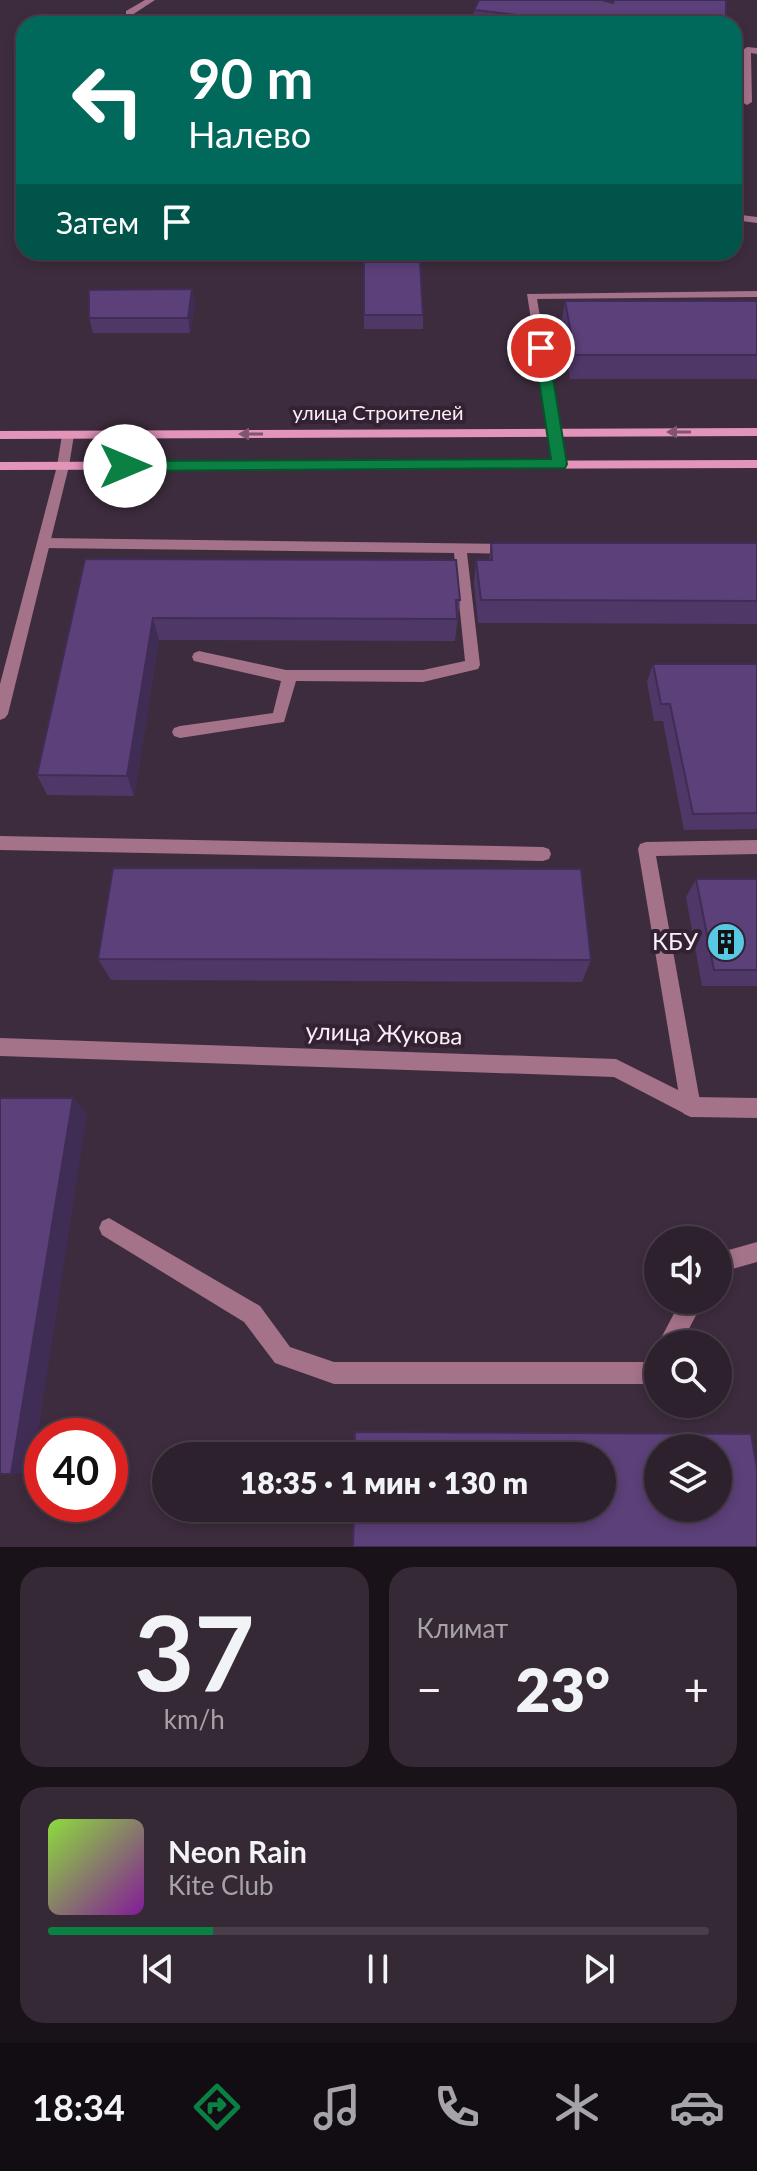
<!DOCTYPE html>
<html lang="ru">
<meta charset="utf-8">
<style>
body{margin:0;font-family:Lato,sans-serif;background:#362936;color:#f1f3f6;height:100vh;display:flex;flex-direction:column;font-size:30px;white-space:nowrap}
*{box-sizing:border-box;margin:0}
p{font-size:26px;color:#a7a3aa}
.icon{flex:none;width:44px;height:44px;fill:none;stroke:currentColor;stroke-width:2;stroke-linecap:round;stroke-linejoin:round}
.map{position:relative;height:1547px;overflow:hidden}
.side{display:flex;flex-direction:column;gap:20px;padding:20px;background:#191219;flex:1}
.side>*{flex:none}
.guide{position:absolute;left:16px;top:16px;width:726px;height:244px;border-radius:24px;box-shadow:0 4px 12px #0003,0 0 0 2px #493e4a;background:#00695c;color:#fff;overflow:hidden}
.controls{position:absolute;left:644px;top:1226px;display:grid;gap:16px}
.controls a{display:grid;place-items:center;width:88px;height:88px;border-radius:50%;background:#2e212e;box-shadow:0 4px 12px #0003,0 0 0 2px #493e4a;font-size:40px}
.speed{position:absolute;left:24px;top:1418px;display:flex;gap:16px;font-size:40px;font-weight:700;text-align:center}
.speed>*{display:grid;place-content:center;width:104px;height:104px;border-radius:50%;background:#2e212e;box-shadow:0 4px 12px #0003,0 0 0 2px #493e4a;line-height:1}
.speed .limit{border:12px solid #d22;background:#fff;color:#111}
.pin{position:absolute;display:grid;place-items:center;width:68px;height:68px;color:#fff;margin:-34px;border:4px solid #fff;border-radius:50%;box-shadow:0 2px 8px #0007}
.me{position:absolute;width:88px;margin:-44px;rotate:90deg;stroke-linejoin:round;filter:drop-shadow(0 0 6px #0008)}
.turn{display:flex;align-items:center;gap:28px;height:168px;padding:0 40px;font-size:36px}
.turn .icon{width:104px;height:104px;stroke-width:2.5}
.turn b{display:block;font-size:56px;line-height:68px}
.then{display:flex;align-items:center;height:76px;padding:0 40px;background:#0003;gap:16px;font-size:30px}
.big{font-size:60px;font-weight:800;line-height:1.1}
.side .card{flex:1;display:flex;flex-direction:column;justify-content:center;gap:12px;min-width:0;padding:0 28px;border-radius:24px;background:#362936}
.side .dial{align-items:center;gap:0}
.dial b{font-size:104px;line-height:1}
.song{display:flex;align-items:center;gap:24px}
.cover{width:96px;height:96px;border-radius:12px;background:linear-gradient(135deg,hsl(90 70% 55%),hsl(290 70% 35%))}
.played{height:8px;border-radius:4px;background:linear-gradient(90deg,#0b8043 25%,#493e4a 25%)}
.keys{display:flex;justify-content:space-around;direction:ltr}
.heat{display:flex;justify-content:space-between;align-items:center;font-size:44px;direction:ltr}
.side .tiles{flex:1;display:grid;gap:20px;grid-template-columns:1fr 1fr}
.card:last-child{grid-column:span 2}
.trip{position:absolute;left:152px;top:1442px;width:464px;height:80px;border-radius:40px;background:#2e212e;box-shadow:0 4px 12px #0003,0 0 0 2px #493e4a;font-weight:800;line-height:80px;text-align:center}
.tab-bar{display:flex;height:128px;justify-content:space-around;align-items:center;background:#120d12;color:#a7a3aa}
.tab-bar .icon{width:56px;height:56px}
.tab-bar .active{color:#0b8043}
.tab-bar b{font-size:36px;color:#f1f3f6}
.map>svg:first-child{display:block}
.lines{fill:none;stroke-linecap:round;stroke-linejoin:round}
.lane{fill:#a47289;fill-rule:evenodd}
.street{fill:#a47289;fill-rule:evenodd}
.secondary{fill:#e394b9;fill-rule:evenodd}
.wall{fill:#4f3768}
.shaded-wall{fill:#402d55}
.building{fill:#5c4079;stroke:#402d55;stroke-width:2;fill-rule:evenodd}
.oneway{fill:#82556f}
.route{fill:#0b8043;stroke:#07532c;stroke-width:2}
.labels{text-anchor:middle;stroke-width:8;stroke-linejoin:round;paint-order:stroke}
.far-street-label{font-size:20px;fill:#faeff9;stroke:#332232}
.poi-label{font-size:24px;fill:#faeff9;stroke:#332232;text-anchor:end}
.street-label{font-size:24px;fill:#faeff9;stroke:#332232}
</style>
<div class="map">
<svg width="757" height="1547" viewBox="0 0 757 1547">
<rect width="100%" height="100%" fill="#3d2c3d"/>
<g class="lines">
<g class="lane">
<path d="M145,0h10l-23,15h-6v-4z"/>
<path d="M747,47l10,1v6l-6,-1 1,49 -5,3 -5,-3 1,-52z"/>
<path d="M734,214l23,3v6l-23,-3z"/>
<path d="M757,291v6l-220,2 28,165 -1,3h-10l-27,-173z"/>
<path d="M44,538l467,6 7,5 -7,5 -44,-1 13,112 -2,4 -55,13 -127,-1 -12,41 -104,16 -6,-2 -2,-4 2,-4 6,-2 93,-13 8,-32 -87,-20 -2,-4 2,-4 5,-2 87,19h137l42,-9 -11,-108 -410,-5 -7,-5z"/>
<path d="M0,836l543,11 6,2 2,5 -2,5 -6,2 -543,-11z"/>
<path d="M757,840v14l-101,2 45,251 -3,7 -7,3 -7,-3 -3,-7 -43,-258 2,-5 6,-2z"/>
<path d="M109,1218l151,88 30,41 44,15h313l3,-6 8,-3v29l-5,2h-319l-59,-21 -31,-41 -142,-87 -3,-7 3,-7z"/>
<path d="M757,1242v20l-39,11v-20z"/>
<path d="M681,1300h23l-23,44h-23z"/>
</g>
<g class="street">
<path d="M68,431l6,4 -5,31 -61,248 -3,4 -5,2v-36l57,-218 5,-31z"/>
<path d="M0,1038l616,21 76,38 65,1v20l-66,-1 -77,-40 -614,-21z"/>
</g>
<g class="secondary">
<path d="M757,428v8l-757,3v-8z"/>
<path d="M757,460v8l-757,2v-8z"/>
</g>
</g>
<g class="wall">
<path d="M613,3l113,21h-216l-37,-4 1,-10z"/>
<path d="M364,262l59,53v14h-59z"/>
<path d="M192,289l3,15 -5,29h-97l-4,-15z"/>
<path d="M565,301h192v78h-187l-9,-53z"/>
<path d="M491,543h266v81l-279,-1 -4,-40 2,-23h13z"/>
<path d="M85,559l375,41 -5,41 -296,-1 -25,156 -87,-1 -10,-20z"/>
<path d="M653,664h104v165l-73,1 -21,-109h-9l-7,-39z"/>
<path d="M696,879h61v107h-55l-16,-89z"/>
<path d="M98,959l493,1 -9,22 -471,-2z"/>
</g>
<g class="shaded-wall">
<path d="M192,289l3,15 -5,29 -2,-15z"/>
<path d="M153,618l6,22 -25,156 -7,-20z"/>
<path d="M73,1098l14,16 -55,358 -21,2z"/>
</g>
<g class="building">
<path d="M479,0h123l11,3 1,-3h112v24h-157l1,-3 -96,-11z"/>
<path d="M364,262h56l3,53h-59z"/>
<path d="M192,289l-4,29h-99v-28z"/>
<path d="M565,301h192v54h-182z"/>
<path d="M491,543h266v58l-276,-1 -5,-40h16z"/>
<path d="M85,559l371,1 4,40h-4l1,19 -304,-1 -26,158 -90,-1z"/>
<path d="M653,664h104v149l-64,1 -23,-110h-9z"/>
<path d="M113,868l468,1 10,91 -493,-1z"/>
<path d="M696,879h61v91h-43z"/>
<path d="M0,1098h73l-62,376h-11z"/>
<path d="M355,1432l396,2 6,34v79h-404l1,-39h248v-52h-248zM658,1448h60v60h-60z"/>
</g>
<defs><path id="oneway-solid" d="M-6-.8H1V-3.2L6.5 0L1 3.2V.8H-6Z" transform="scale(2)"/></defs>
<g class="oneway">
<use href="#oneway-solid" transform="translate(679 432) rotate(180)"/>
<use href="#oneway-solid" transform="translate(251 434) rotate(180)"/>
</g>
<path class="route" d="M541,344l7,4 19,116 -2,4 -440,3 -7,-5 7,-5 426,-2 -17,-111z"/>
<defs>
<symbol id="building-disc" viewBox="-11 -11 22 22"><circle r="9.5" fill="#57c9e3" stroke="#332232"/><path d="M-4-6H4V6H1V3H-1V6H-4ZM-2.5-4.3h1.7v1.8h-1.7ZM.8-4.3h1.7v1.8H.8ZM-2.5-1h1.7V.8h-1.7ZM.8-1h1.7V.8H.8Z" fill="#111"/></symbol>
</defs>
<g fill-rule="evenodd">
<use href="#building-disc" x="704" y="920" width="44" height="44"/>
</g>
<g class="labels">
<g class="far-street-label">
<text x="378" y="420">улица Строителей</text>
</g>
<g class="poi-label">
<text x="698" y="950">КБУ</text>
</g>
<g class="street-label">
<text transform="translate(384 1034) rotate(2)" y="8">улица Жукова</text>
</g>
</g>
</svg>
<div class="controls">
<a><svg class="icon" aria-label="sound" viewBox="0 0 24 24"><path d="M4 9h4l5-4v14l-5-4H4zM17 9q2 3 0 6"/></svg></a>
<a><svg class="icon" aria-label="search" viewBox="0 0 24 24"><circle cx="10" cy="10" r="6"/><path d="M15 15l6 6"/></svg></a>
<a><svg class="icon" aria-label="layers" viewBox="0 0 24 24"><path d="M12 4l9 5-9 5-9-5zM3 14l9 5 9-5"/></svg></a>
</div>
<div class="speed"><div class="limit">40</div></div>
<div class="pin" style="left:541px;top:348px;background:#d93025"><svg class="icon" aria-label="arrive" viewBox="0 0 24 24"><path d="M6 21V4h12l-3 4 3 4H6"/></svg></div>
<svg class="me" style="left:125px;top:466px" viewBox="-20 -20 40 40"><circle r="19" fill="#fff"/><path d="M0-13L10 11 0 6-10 11z" fill="#0b8043"/></svg>
<div class="trip">18:35 · 1 мин · 130 m</div>
<div class="guide">
<div class="turn"><svg class="icon" aria-label="left" viewBox="0 0 24 24"><path d="M17 20v-9H6M10 6l-5 5 5 5"/></svg><div><b>90 m</b>Налево</div></div>
<div class="then">Затем<svg class="icon" aria-label="arrive" viewBox="0 0 24 24"><path d="M6 21V4h12l-3 4 3 4H6"/></svg></div>
</div>
</div>
<section class="side">
<div class="tiles">
<div class="card dial"><b>37</b><p>km/h</p></div>
<div class="card"><p>Климат</p>
<div class="heat"><a>−</a><b class="big">23°</b><a>+</a></div>
</div>
<div class="card">
<div class="song"><i class="cover"></i><div><b>Neon Rain</b><p>Kite Club</p></div></div>
<div class="played"></div>
<div class="keys"><svg class="icon" aria-label="previous" viewBox="0 0 24 24"><path d="M18 5L8 12l10 7zM5 5v14"/></svg><svg class="icon" aria-label="pause" viewBox="0 0 24 24"><path d="M8 5v14M16 5v14"/></svg><svg class="icon" aria-label="next" viewBox="0 0 24 24"><path d="M6 5l10 7-10 7zM19 5v14"/></svg></div>
</div>
</div>
</section>
<nav class="tab-bar">
<b>18:34</b>
<svg class="icon active" aria-label="directions" viewBox="0 0 24 24"><path d="M12 3l9 9-9 9-9-9zM9 14v-3h6M13 9l2 2-2 2"/></svg>
<svg class="icon" aria-label="music" viewBox="0 0 24 24"><path d="M9 18V5l10-2v13"/><circle cx="6" cy="18" r="3"/><circle cx="16" cy="16" r="3"/></svg>
<svg class="icon" aria-label="phone" viewBox="0 0 24 24"><path d="M5 4h4l2 5-3 2q2 4 5 5l2-3 5 2v4C11 20 4 13 5 4z"/></svg>
<svg class="icon" aria-label="climate" viewBox="0 0 24 24"><path d="M12 3v18M4 7l16 10M4 17L20 7"/></svg>
<svg class="icon" aria-label="car" viewBox="0 0 24 24"><path d="M5 17H2v-5l4-1 3-4h7l3 4 3 1v5h-3M9 17h6M6 11h13"/><circle cx="7" cy="17" r="2"/><circle cx="17" cy="17" r="2"/></svg>
</nav>
